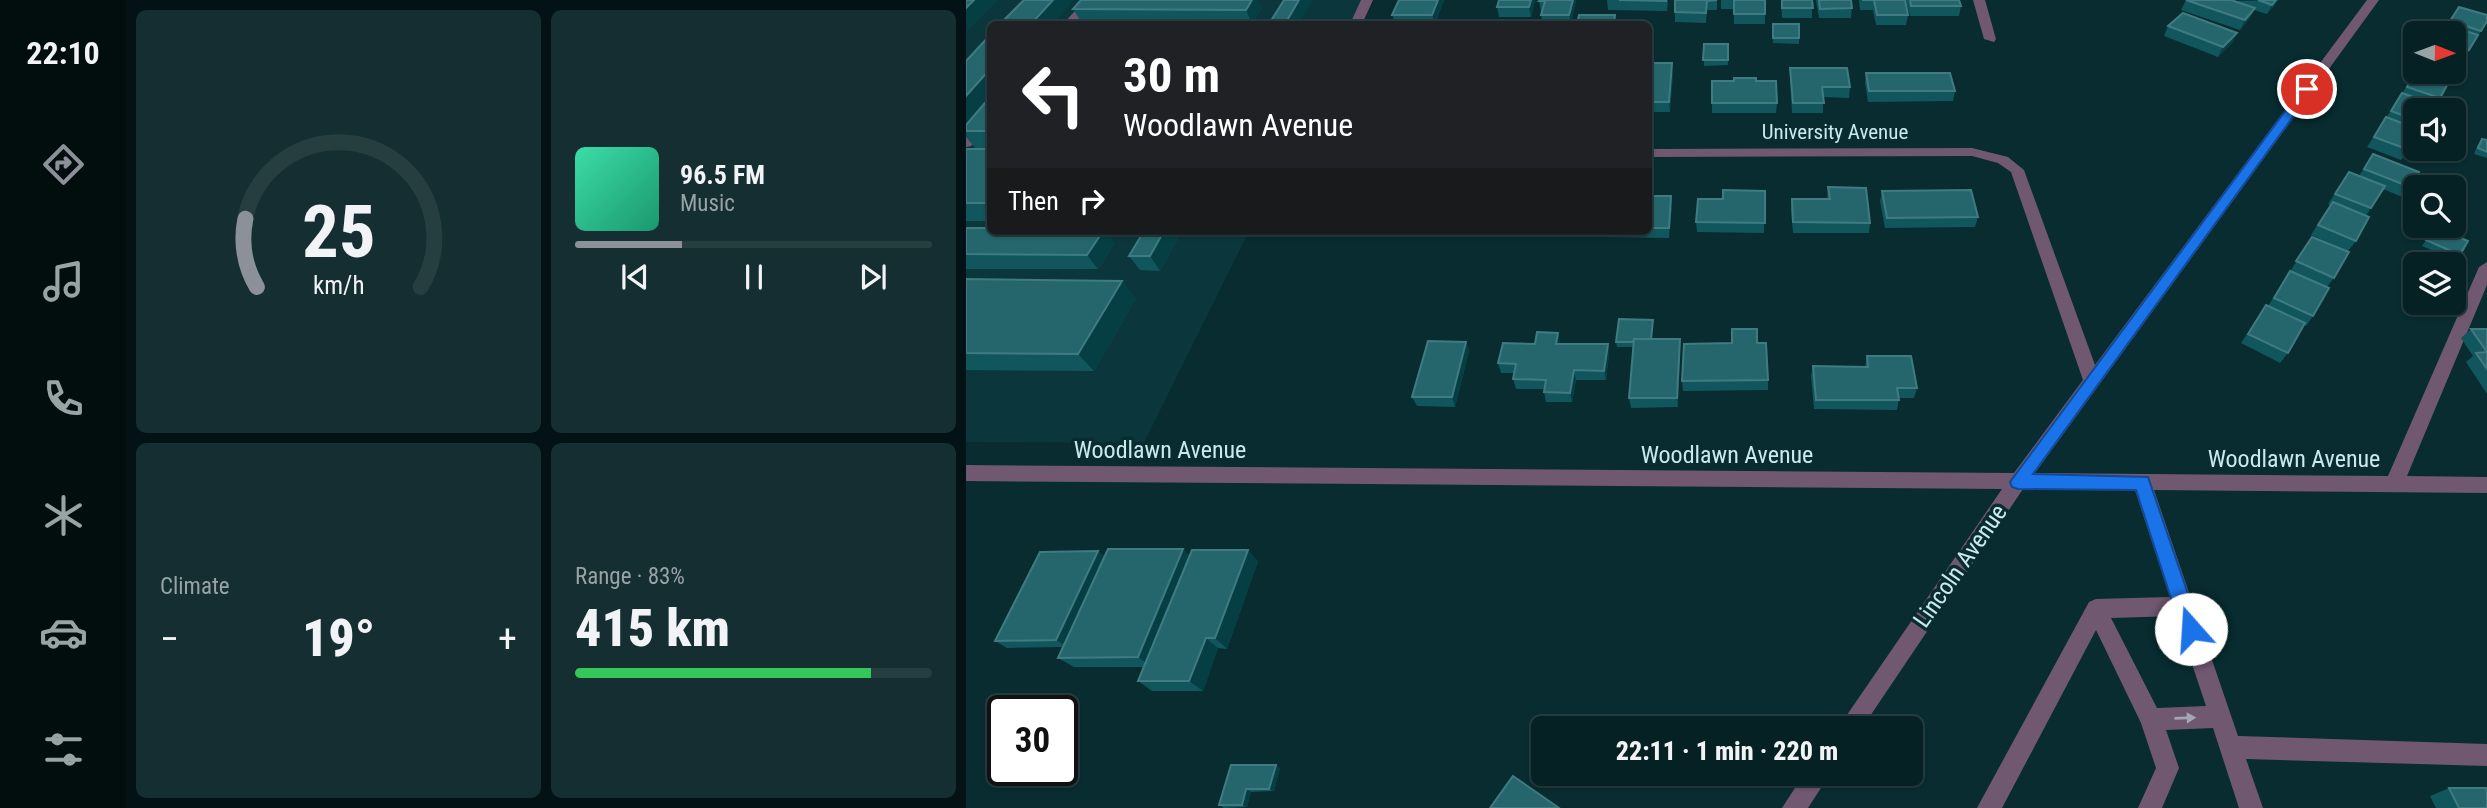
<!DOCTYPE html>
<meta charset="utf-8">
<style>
body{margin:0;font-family:"Roboto Condensed",sans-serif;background:#142e31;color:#f1f3f6;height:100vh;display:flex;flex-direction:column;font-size:26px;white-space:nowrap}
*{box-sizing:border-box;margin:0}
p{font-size:23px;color:#98a3a6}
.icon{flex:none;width:38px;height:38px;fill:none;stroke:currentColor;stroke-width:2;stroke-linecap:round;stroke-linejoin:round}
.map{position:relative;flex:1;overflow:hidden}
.side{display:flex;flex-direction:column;gap:10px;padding:10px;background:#031214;width:840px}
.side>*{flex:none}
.banner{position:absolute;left:21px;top:21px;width:665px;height:214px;border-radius:10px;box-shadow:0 2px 5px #0004,0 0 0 2px #273e41;background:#202124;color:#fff;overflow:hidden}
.needle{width:46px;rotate:91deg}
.fabs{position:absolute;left:1437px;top:21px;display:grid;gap:14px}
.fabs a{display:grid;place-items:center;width:63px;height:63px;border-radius:10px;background:#062124;box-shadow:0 2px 5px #0004,0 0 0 2px #273e41;font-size:35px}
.speed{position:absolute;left:21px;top:695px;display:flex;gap:14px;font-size:35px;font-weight:700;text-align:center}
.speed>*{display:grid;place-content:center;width:91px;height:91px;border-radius:50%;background:#062124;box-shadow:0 2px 5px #0004,0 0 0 2px #273e41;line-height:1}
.speed .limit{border:4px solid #111;border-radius:10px;background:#fff;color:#111}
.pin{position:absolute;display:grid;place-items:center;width:60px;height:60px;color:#fff;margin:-30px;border:4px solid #fff;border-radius:50%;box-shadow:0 2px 7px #0007}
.me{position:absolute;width:77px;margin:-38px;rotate:341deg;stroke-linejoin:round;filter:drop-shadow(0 0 5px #0008)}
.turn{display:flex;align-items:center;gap:24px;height:147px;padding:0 21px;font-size:32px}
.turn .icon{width:91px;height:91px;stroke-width:2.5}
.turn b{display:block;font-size:49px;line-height:60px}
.then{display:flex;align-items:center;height:66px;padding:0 21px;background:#0003;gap:14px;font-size:26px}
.big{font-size:52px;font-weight:800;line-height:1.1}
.side .tile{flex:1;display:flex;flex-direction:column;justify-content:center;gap:10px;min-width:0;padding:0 24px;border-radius:10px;background:#142e31}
.side .dial{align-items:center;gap:0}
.dial svg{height:182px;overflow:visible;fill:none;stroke:#273e41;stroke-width:7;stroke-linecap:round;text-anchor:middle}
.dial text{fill:#f1f3f6;stroke:none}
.song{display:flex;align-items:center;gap:21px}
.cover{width:84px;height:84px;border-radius:10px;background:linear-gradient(135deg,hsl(160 70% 55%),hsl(160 70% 35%))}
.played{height:7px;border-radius:4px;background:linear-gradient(90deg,#8c9099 30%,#273e41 30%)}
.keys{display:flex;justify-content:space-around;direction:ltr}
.heat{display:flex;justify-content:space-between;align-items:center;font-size:38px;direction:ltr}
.charge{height:10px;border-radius:5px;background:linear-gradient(90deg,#34c759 83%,#273e41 0)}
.side .tiles{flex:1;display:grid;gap:10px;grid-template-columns:repeat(2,1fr)}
.trip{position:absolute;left:565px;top:716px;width:392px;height:70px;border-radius:10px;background:#062124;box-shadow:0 2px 5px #0004,0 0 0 2px #273e41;font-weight:800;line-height:70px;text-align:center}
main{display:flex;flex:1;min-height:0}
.dock{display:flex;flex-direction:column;width:126px;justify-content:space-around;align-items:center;background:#020d0e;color:#98a3a6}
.dock .icon{width:49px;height:49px}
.dock .current{color:#8c9099}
.dock b{font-size:32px;color:#f1f3f6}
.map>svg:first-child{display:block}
.built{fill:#0b373c}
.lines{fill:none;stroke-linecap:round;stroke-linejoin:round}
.minor{fill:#705871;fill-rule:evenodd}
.wall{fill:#11565d}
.shaded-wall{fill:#053f44}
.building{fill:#25666d;stroke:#3f7b81;stroke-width:2}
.oneway{fill:#a2a8b6}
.route{fill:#1a73e8;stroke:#114b97;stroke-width:2}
.labels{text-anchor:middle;stroke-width:7;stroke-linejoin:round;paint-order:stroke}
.far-street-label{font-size:21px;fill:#cbeaee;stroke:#082c30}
.street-label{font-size:24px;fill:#cbeaee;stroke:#082c30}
</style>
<main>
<nav class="dock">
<b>22:10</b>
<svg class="icon current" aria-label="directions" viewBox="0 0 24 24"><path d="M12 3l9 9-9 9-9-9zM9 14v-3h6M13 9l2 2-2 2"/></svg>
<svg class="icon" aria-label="music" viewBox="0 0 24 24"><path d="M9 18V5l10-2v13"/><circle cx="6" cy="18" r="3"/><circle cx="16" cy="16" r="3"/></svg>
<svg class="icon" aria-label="phone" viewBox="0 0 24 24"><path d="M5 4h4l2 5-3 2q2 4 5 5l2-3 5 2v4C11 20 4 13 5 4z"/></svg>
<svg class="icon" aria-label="climate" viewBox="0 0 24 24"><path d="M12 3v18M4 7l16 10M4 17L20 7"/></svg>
<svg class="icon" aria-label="car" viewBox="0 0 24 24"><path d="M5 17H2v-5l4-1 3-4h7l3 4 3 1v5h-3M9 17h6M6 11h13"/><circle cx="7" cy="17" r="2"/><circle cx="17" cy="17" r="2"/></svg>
<svg class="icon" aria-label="filters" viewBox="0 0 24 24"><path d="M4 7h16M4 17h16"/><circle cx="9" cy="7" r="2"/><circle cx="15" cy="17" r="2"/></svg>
</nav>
<section class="side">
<div class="tiles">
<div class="tile dial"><svg viewBox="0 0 100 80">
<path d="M14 69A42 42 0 1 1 86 69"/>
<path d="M14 69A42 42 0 0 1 9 39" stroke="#8c9099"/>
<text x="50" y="56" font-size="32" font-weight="700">25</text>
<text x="50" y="72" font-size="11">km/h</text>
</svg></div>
<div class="tile">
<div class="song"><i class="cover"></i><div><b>96.5 FM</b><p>Music</p></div></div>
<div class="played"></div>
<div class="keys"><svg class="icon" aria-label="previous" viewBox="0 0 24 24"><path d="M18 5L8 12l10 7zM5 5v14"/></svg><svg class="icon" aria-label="pause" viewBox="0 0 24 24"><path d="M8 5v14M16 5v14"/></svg><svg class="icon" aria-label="next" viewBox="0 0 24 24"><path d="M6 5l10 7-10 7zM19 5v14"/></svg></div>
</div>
<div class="tile"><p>Climate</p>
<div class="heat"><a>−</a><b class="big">19°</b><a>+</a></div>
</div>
<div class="tile"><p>Range · 83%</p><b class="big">415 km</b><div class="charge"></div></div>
</div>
</section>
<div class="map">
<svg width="1521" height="808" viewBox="0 0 1521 808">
<rect width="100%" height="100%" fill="#082c30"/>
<path class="built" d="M0,0h397l-12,24h-361v207h259l-105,212 -178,-1z"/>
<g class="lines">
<g class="minor">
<path d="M119,0h12l-22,24h-12z"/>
<path d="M395,0h12l-11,24h-12z"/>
<path d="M1007,0h12l11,39 -2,3 -10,-3z"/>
<path d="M1401,0h12l-344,473 353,3 91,-209 8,-5v23l-80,191 80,1v16l-333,-3 84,246 249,8v22l-241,-7 17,49h-24l-26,-80 -47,2 13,38 -17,40h-24l18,-40 -15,-45 -45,-93 -94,178h-25l112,-206 7,-3 74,-2 -35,-107 -112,-1 -161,239h-24l164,-239 -1036,-8v-16l1048,8 69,-93 -72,-208 -13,-9 -26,-7 -324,1v-8l324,-1 36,9 16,13 71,195zM1210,616l30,90 -49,2 -46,-90z"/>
<path d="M24,111v12l-19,23 -5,1v-12l19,-23z"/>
<path d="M838,774h26l-22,34h-26z"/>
</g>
</g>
<g class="wall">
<path d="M433,0h45l-9,24h-39l-4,-9z"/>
<path d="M569,0l-4,17h-32l-2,-10z"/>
<path d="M610,0l-5,24h-28l-2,-9 1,-4h-1l-2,-10z"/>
<path d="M641,0h61l-1,11 -59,-1z"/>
<path d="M709,0h42v10h-10l-1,13 -31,-1z"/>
<path d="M755,0h44v24h-31v-15h-13z"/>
<path d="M815,0h31v18h-30z"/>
<path d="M850,0h35l1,8 -1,10h-32z"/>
<path d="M893,0h46l3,15 -2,10h-30l-3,-15h-13z"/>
<path d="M940,0h53l2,6 -2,10h-49z"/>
<path d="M1220,0l48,1 45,-1 -12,14 -13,-4 -4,8 -10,12 -59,-20z"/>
<path d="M1493,7l28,14 -31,52 -21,31 -20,6v29l-6,11 -8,10 -34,-13 49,-75h38v-39h-13z"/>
<path d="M296,8l-10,16h-192l21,-2 -8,-13z"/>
<path d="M807,24l26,14v6l-26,-1z"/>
<path d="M1202,26l69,7 -5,10 -14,14 -54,-21z"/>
<path d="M738,44h24v21l-24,1z"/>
<path d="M682,63l25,10 -3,39h-22z"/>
<path d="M824,68l60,19 -1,11 -26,-1v16h-31l-2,-35z"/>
<path d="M900,73l89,18 -2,10 -85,1 -3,-19z"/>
<path d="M746,81h44l21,22 -1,10h-64z"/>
<path d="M24,97v52h-14l-10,-12v-12z"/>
<path d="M1516,139l5,1v18l-13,-4 4,-10z"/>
<rect x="0" y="149" width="24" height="72"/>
<path d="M1407,154l37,33 -8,10 -19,-8 -17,27 -10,25 -8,10 -37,-16 19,-30 -2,-1 21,-32 10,4z"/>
<path d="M862,187l42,36 -1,10h-76l-2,-24 1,-10h35z"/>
<path d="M799,191l-1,42 -67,-1 -1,-10 27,-23z"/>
<path d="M916,191l96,26 -3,10 -90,1 -5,-27z"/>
<path d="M682,196h23l1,10 -3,32 -63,-1v-6h42z"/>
<path d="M1469,227l25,28 -5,5 -33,-14z"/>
<path d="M0,228l149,15 -17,26h-132z"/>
<path d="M178,231h38l-22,40 -20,-1 -11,-14z"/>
<path d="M1346,237l22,41 -7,9 -14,29 -7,10 -2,-1 -16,28 -8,10 -39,-20 25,-38 2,1z"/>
<path d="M0,279l170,19 -42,73 -128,-1z"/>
<path d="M687,325l-1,14 28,9 -2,59 -47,1 -2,-10 4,-51h-16l-1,-5z"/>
<path d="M1505,329h16v65l-21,-32 7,-6 -12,-18z"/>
<path d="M500,342l3,9 -14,56 -38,-1 -5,-9z"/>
<path d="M594,342v2h48l1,10 -3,26h-30l-4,22h-26l-2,-10v-3h-28l-3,-10 1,-6h-13l-3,-10 37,-19z"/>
<path d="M791,343l11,37v10l-85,1 -1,-10z"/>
<path d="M901,356l50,32 -3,10h-15l-2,12 -83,-1 -3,-33 2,-10 52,1z"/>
<path d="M217,549l7,7 68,5 -31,88 -9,-1 -15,43h-51l-14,-10 5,-14h-69l-16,-9 4,-11 -55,1 -12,-7 103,-90 7,6z"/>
<path d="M314,768l-6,23 -23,1 -4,15 -23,1 -5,-3z"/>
<path d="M1483,788l38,20h-51l-6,-12z"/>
</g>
<g class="shaded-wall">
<path d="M8,0h24l-32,32v-24z"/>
<path d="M87,0h21l-21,24h-22z"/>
<path d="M286,0h7l3,8 -10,16 -6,-14z"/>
<path d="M333,0h14l-14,24h-14z"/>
<path d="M472,0h6l-9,24 -3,-9z"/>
<path d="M565,0h4l-4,17 -2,-10z"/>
<path d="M607,0h3l-5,24 -2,-9z"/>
<path d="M1310,0h3l-12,14 5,-9z"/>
<path d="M1289,8l-5,10 -10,12 5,-10z"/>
<path d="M1271,33l-5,10 -14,14 5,-10z"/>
<path d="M706,63l1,10 -3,39 -1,-10z"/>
<path d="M24,69v26l-24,28v-27z"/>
<path d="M705,196l1,10 -3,32v-10z"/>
<path d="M137,231h3l9,12 -17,26 -11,-14z"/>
<path d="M198,231h18l-22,40 -10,-15z"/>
<path d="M156,281l14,17 -42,73 -16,-17z"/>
<path d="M592,333l2,9 -2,11 -2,-9z"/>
<path d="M714,339v9l-2,59 -1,-9z"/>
<path d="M500,342l3,9 -14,56 -3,-10z"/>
<path d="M642,344l1,10 -3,26 -2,-9z"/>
<path d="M608,370l2,10 -4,22 -2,-9z"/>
<path d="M217,549l12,12 -43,106 -14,-10z"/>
<path d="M282,550l10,11 -31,88 -12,-11z"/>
<path d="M132,551l10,8 -41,88 -11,-7z"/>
<path d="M240,638l12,10 -15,43 -14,-10z"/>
<path d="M310,765l4,3 -6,23 -5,-2z"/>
<path d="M280,789l5,3 -4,15 -5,-2z"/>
</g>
<g class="building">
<path d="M0,0h8l-8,8z"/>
<path d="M58,0h29l-22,24h-31z"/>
<path d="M115,0h171l-6,10 -173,-1z"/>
<path d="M318,0h15l-14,24h-16z"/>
<path d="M433,0h39l-6,15h-40z"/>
<path d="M533,0h32l-2,7h-32z"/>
<path d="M574,0h33l-4,15h-28l4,-14h-6z"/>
<path d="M653,0h47v1z"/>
<path d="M709,0h42l-10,1 -1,12 -31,-1z"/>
<rect x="768" y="0" width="31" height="14"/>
<path d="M816,0h30l1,8h-31z"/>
<path d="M853,0h32l1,8 -32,1z"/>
<path d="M896,0h43l3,15h-31l-3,-15z"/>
<path d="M944,0h49l2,6h-50z"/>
<path d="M1220,0h45l24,8 -10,12z"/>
<path d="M1292,0h18l-4,5z"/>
<path d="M1493,7l28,8v6l-6,10 -31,-10z"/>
<path d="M1217,13l54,20 -14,14 -55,-21z"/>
<path d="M613,15h36l-1,9h-37z"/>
<path d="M96,22l175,1 -1,1h-176z"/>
<rect x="807" y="24" width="26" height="14"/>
<path d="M1481,25l31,10 -9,15 -15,-5v-12h-12z"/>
<path d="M24,35v34l-24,27v-35z"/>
<path d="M738,44h24v16h-25z"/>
<path d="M1488,53l11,4 -9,16 -5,-1h3z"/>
<path d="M682,63h24l-3,39h-21z"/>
<path d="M824,68h57l3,19h-28l2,16h-31z"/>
<path d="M1450,72h8l26,8 -10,18 -33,-11z"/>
<path d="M900,73h84l5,18h-86z"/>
<path d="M768,78h22v3h20l1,22h-65v-22h22z"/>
<path d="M1436,93l34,12 -4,5h-17v10l-24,-9z"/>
<path d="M24,97v34h-24v-6z"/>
<path d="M1420,117l29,11v11l-6,11 -35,-13z"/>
<path d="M1516,139l5,1v12l-9,-4z"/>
<rect x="0" y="149" width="24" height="54"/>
<path d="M1407,154l46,18 -9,15 -46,-18z"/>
<path d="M1383,172l36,14 -14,22 -36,-14z"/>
<path d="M862,187l38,1 4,35 -77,-1 -1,-23h38z"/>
<path d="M757,190l42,1v32l-69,-1 2,-23h25z"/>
<path d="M1005,190l7,27 -91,1 -5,-27z"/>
<path d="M682,196h23l-2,32h-21z"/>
<path d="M1367,202l36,15 -13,24 -38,-16z"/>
<path d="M1469,227l33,14 -8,14 -34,-15z"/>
<path d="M0,228h24v3h113l-16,24 -121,-1z"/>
<path d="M178,231h20l-14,25h-21z"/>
<path d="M1346,237l37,15 -15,26 -38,-17z"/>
<path d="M1324,271l39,17 -16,28 -39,-18z"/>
<path d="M0,279l156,2 -44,73 -112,-1z"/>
<path d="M1300,305l39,18 -17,30 -40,-19z"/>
<path d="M653,319l34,1 -2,19h-17l-1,3h-17z"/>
<path d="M766,329h25v14h9l2,37 -86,1 2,-37 48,-1z"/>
<path d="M1505,329h16v23z"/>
<path d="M571,332l21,1 -2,11h52l-4,27 -30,-1 -4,23 -26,-1 2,-12 -33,-1 3,-15 -18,-1 5,-20 32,1z"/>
<path d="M668,339h46l-3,59h-48z"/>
<path d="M462,341l38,1 -14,55h-40z"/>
<path d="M1521,352v17l-11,-16z"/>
<path d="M901,356h44l6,32h-20l2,12h-83l-3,-34 55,1z"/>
<path d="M142,549h75l-45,108 -80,1z"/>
<path d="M226,550h56l-33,88h-9l-17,43h-51z"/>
<path d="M132,551l-42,89 -61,1 45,-89z"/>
<path d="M265,765h45l-7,24h-23l-4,16h-23z"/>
<path d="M547,776l46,32h-69z"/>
<path d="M1483,788h38v20h-28z"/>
</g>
<defs><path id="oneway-solid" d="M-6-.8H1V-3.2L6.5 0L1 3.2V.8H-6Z" transform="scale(1.75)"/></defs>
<use class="oneway" href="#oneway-solid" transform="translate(1219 718) rotate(-2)"/>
<path class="route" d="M1341,86l6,3 -2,3 -278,382 115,3 52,152 -3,6 -6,3 -7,-3 -3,-6 -45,-139 -118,-1 -6,-2 -2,-5 293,-395z"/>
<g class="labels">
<g class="far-street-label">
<text x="869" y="139">University Avenue</text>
</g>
<g class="street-label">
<text x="194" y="458">Woodlawn Avenue</text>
<text x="761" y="463">Woodlawn Avenue</text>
<text x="1328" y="467">Woodlawn Avenue</text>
<text transform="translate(994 566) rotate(-55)" y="8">Lincoln Avenue</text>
</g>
</g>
</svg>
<div class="fabs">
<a><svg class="needle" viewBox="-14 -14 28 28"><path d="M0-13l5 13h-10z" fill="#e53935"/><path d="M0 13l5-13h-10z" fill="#98a3a6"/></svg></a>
<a><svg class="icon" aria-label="sound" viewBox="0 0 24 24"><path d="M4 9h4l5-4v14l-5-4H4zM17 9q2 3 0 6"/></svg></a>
<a><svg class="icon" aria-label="search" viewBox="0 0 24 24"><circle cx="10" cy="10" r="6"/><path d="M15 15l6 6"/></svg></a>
<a><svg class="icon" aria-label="layers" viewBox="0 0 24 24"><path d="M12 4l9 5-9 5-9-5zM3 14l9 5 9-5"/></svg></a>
</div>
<div class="speed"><div class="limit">30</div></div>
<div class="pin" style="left:1341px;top:89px;background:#d93025"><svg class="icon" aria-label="arrive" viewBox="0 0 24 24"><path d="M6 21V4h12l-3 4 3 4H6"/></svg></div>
<svg class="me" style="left:1225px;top:629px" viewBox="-20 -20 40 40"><circle r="19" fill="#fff"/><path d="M0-13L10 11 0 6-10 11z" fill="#1a73e8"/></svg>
<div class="trip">22:11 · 1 min · 220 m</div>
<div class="banner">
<div class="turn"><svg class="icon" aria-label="left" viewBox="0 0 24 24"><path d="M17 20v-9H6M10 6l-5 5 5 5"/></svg><div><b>30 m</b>Woodlawn Avenue</div></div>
<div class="then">Then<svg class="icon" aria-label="right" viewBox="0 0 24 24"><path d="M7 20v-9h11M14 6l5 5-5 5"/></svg></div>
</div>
</div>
</main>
